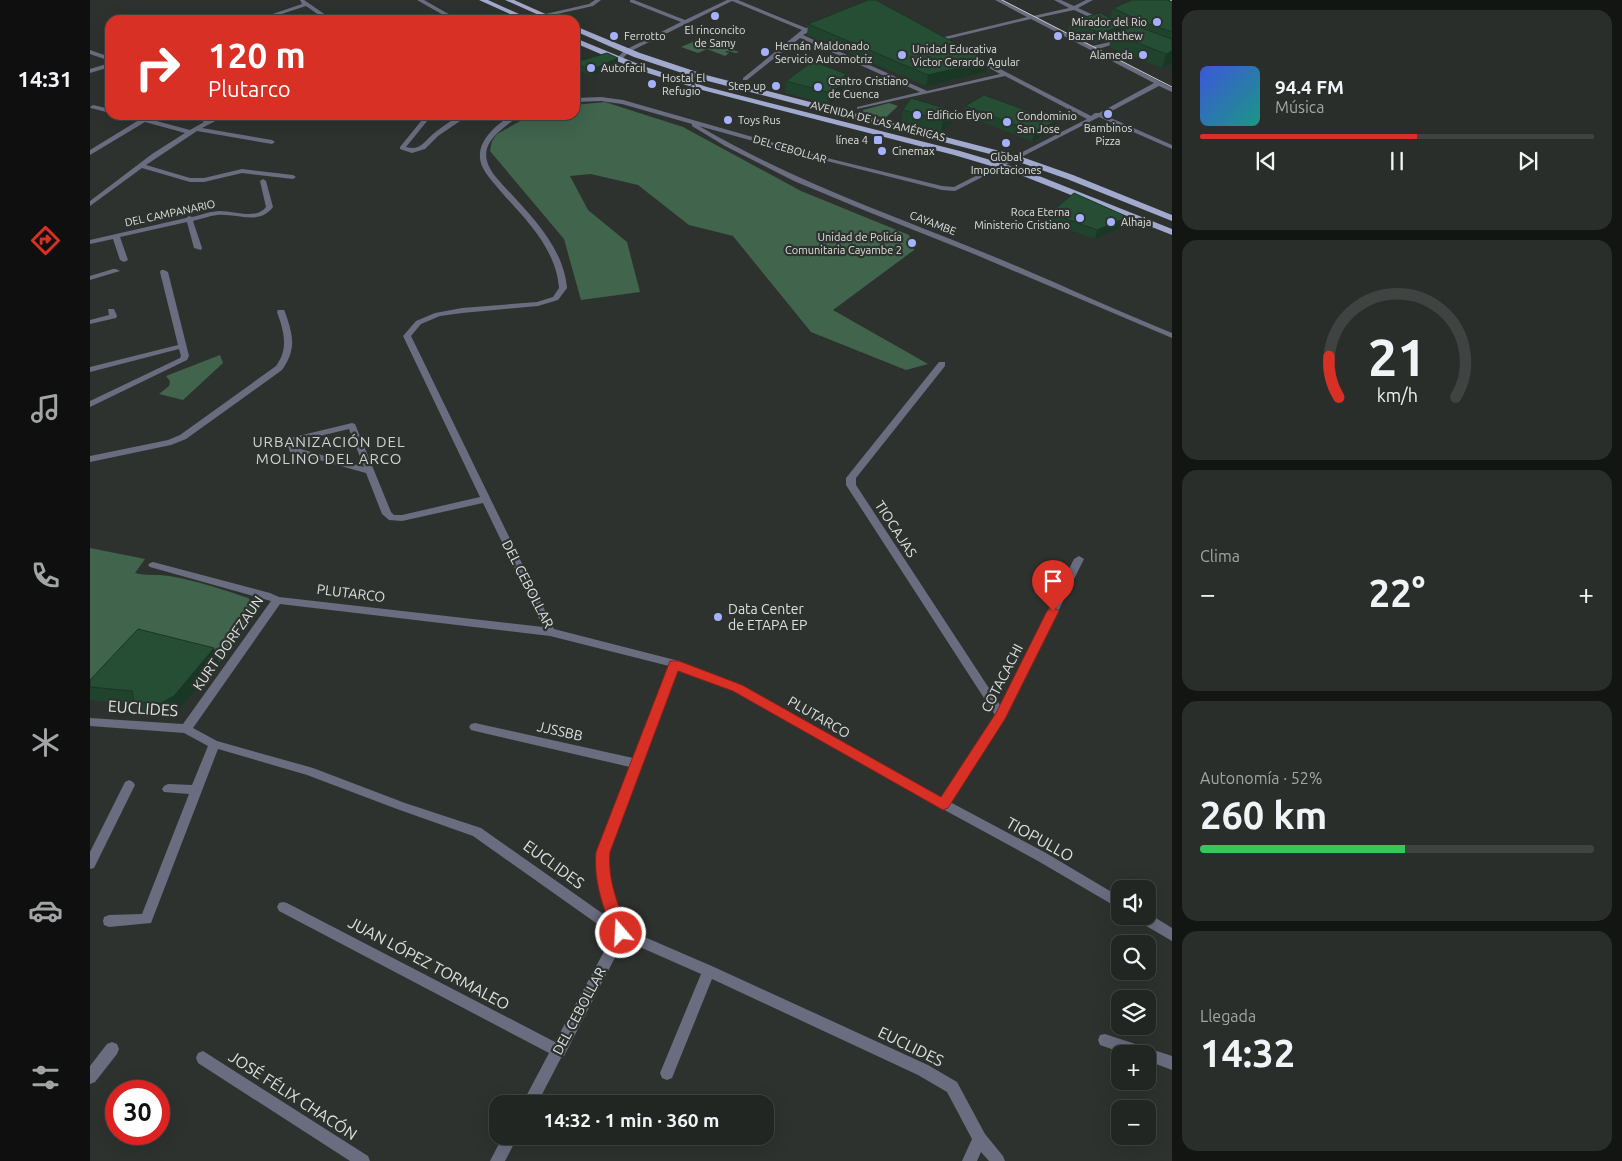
<!DOCTYPE html>
<html lang="es">
<meta charset="utf-8">
<style>
body{margin:0;font-family:Ubuntu,sans-serif;background:#2a2e2b;color:#f1f3f6;height:100vh;display:flex;flex-direction:column;font-size:19px;white-space:nowrap}
*{box-sizing:border-box;margin:0}
p{font-size:16px;color:#a2a5a6}
.icon{flex:none;width:28px;height:28px;fill:none;stroke:currentColor;stroke-width:2;stroke-linecap:round;stroke-linejoin:round}
.map{position:relative;flex:1;overflow:hidden}
.sheet{display:flex;flex-direction:column;gap:10px;padding:10px;background:#131513;width:450px}
.sheet>*{flex:none}
.guide{position:absolute;left:15px;top:15px;width:475px;height:105px;border-radius:15px;box-shadow:0 5px 20px #0002,0 0 0 1px #3f4341;background:#d93025;color:#fff;overflow:hidden}
.buttons{position:absolute;left:1021px;top:880px;display:grid;gap:10px}
.buttons a{display:grid;place-items:center;width:45px;height:45px;border-radius:10px;background:#222623;box-shadow:0 5px 20px #0002,0 0 0 1px #3f4341;font-size:25px}
.speed{position:absolute;left:15px;top:1080px;display:flex;gap:10px;font-size:25px;font-weight:700;text-align:center}
.speed>*{display:grid;place-content:center;width:65px;height:65px;border-radius:50%;background:#222623;box-shadow:0 5px 20px #0002,0 0 0 1px #3f4341;line-height:1}
.speed .limit{border:8px solid #d22;background:#fff;color:#111}
.pin{position:absolute;display:grid;place-items:center;width:42px;height:42px;color:#fff;margin:-51px -21px;border-radius:50% 50% 50% 0;rotate:-45deg;box-shadow:0 0 5px #0007}
.pin .icon{rotate:45deg}
.me{position:absolute;width:55px;margin:-28px;rotate:341deg;stroke-linejoin:round;filter:drop-shadow(0 0 4px #0008)}
.turn{display:flex;align-items:center;gap:18px;height:105px;padding:0 20px;font-size:22px}
.turn .icon{width:65px;height:65px;stroke-width:2.5}
.turn b{display:block;font-size:35px;line-height:42px}
.big{font-size:38px;font-weight:600;line-height:1.1}
.sheet .widget{flex:1;display:flex;flex-direction:column;justify-content:center;gap:8px;min-width:0;padding:0 18px;border-radius:15px;background:#2a2e2b}
.sheet .dial{align-items:center;gap:0}
.dial svg{height:130px;overflow:visible;fill:none;stroke:#3f4341;stroke-width:7;stroke-linecap:round;text-anchor:middle}
.dial text{fill:#f1f3f6;stroke:none}
.song{display:flex;align-items:center;gap:15px}
.cover{width:60px;height:60px;border-radius:8px;background:linear-gradient(135deg,hsl(230 70% 55%),hsl(170 70% 35%))}
.played{height:5px;border-radius:2px;background:linear-gradient(90deg,#d93025 55%,#3f4341 55%)}
.keys{display:flex;justify-content:space-around;direction:ltr}
.heat{display:flex;justify-content:space-between;align-items:center;font-size:28px;direction:ltr}
.charge{height:8px;border-radius:4px;background:linear-gradient(90deg,#34c759 52%,#3f4341 0)}
.trip{position:absolute;left:399px;top:1095px;width:285px;height:50px;border-radius:15px;background:#222623;box-shadow:0 5px 20px #0002,0 0 0 1px #3f4341;font-weight:600;line-height:50px;text-align:center}
main{display:flex;flex:1;min-height:0}
.tab-bar{display:flex;flex-direction:column;width:90px;justify-content:space-around;align-items:center;background:#0e0f0e;color:#a2a5a6}
.tab-bar .icon{width:35px;height:35px}
.tab-bar .on{color:#d93025}
.tab-bar b{font-size:22px;color:#f1f3f6}
.map>svg:first-child{display:block}
.green{fill:#41644d}
.lines{fill:none;stroke-linecap:round;stroke-linejoin:round}
.street{fill:#696d7f;fill-rule:evenodd}
.primary{fill:#a1a9ce;fill-rule:evenodd}
.tram{stroke:#cbcecc;stroke-width:1}
.wall{fill:#20432e}
.shaded-wall{fill:#1a3725}
.building{fill:#254e35;stroke:#1a3725}
.route{fill:#d93025;stroke:#8d1f18}
.poi-dot{fill:#a4b2fc;stroke:#2e322f;stroke-width:2}
.labels{text-anchor:middle;stroke-width:4.5;stroke-linejoin:round;paint-order:stroke}
.far-poi-label{font-size:11px;fill:#dde0de;stroke:#2e322f;text-anchor:start}
.far-street-label{font-size:11px;fill:#dde0de;stroke:#2e322f}
.street-label{font-size:14px;fill:#dde0de;stroke:#2e322f}
.poi-label{font-size:14px;fill:#dde0de;stroke:#2e322f;text-anchor:start}
.neighbourhood-label{font-size:15px;letter-spacing:1px;fill:#cdd3cf;stroke:#2e322f}
.near-street-label{font-size:16px;fill:#dde0de;stroke:#2e322f}
</style>
<main>
<nav class="tab-bar">
<b>14:31</b>
<svg class="icon on" aria-label="directions" viewBox="0 0 24 24"><path d="M12 3l9 9-9 9-9-9zM9 14v-3h6M13 9l2 2-2 2"/></svg>
<svg class="icon" aria-label="music" viewBox="0 0 24 24"><path d="M9 18V5l10-2v13"/><circle cx="6" cy="18" r="3"/><circle cx="16" cy="16" r="3"/></svg>
<svg class="icon" aria-label="phone" viewBox="0 0 24 24"><path d="M5 4h4l2 5-3 2q2 4 5 5l2-3 5 2v4C11 20 4 13 5 4z"/></svg>
<svg class="icon" aria-label="climate" viewBox="0 0 24 24"><path d="M12 3v18M4 7l16 10M4 17L20 7"/></svg>
<svg class="icon" aria-label="car" viewBox="0 0 24 24"><path d="M5 17H2v-5l4-1 3-4h7l3 4 3 1v5h-3M9 17h6M6 11h13"/><circle cx="7" cy="17" r="2"/><circle cx="17" cy="17" r="2"/></svg>
<svg class="icon" aria-label="filters" viewBox="0 0 24 24"><path d="M4 7h16M4 17h16"/><circle cx="9" cy="7" r="2"/><circle cx="15" cy="17" r="2"/></svg>
</nav>
<div class="map">
<svg width="1082" height="1161" viewBox="0 0 1082 1161">
<rect width="100%" height="100%" fill="#2e322f"/>
<g class="green">
<path d="M605,41l11,4 -2,3 3,1 16,-6 9,4 -2,2 9,3 -3,1 -9,-2 -2,1 4,1 -4,3 -18,-7 -9,4 -17,-6z"/>
<path d="M515,102l78,25 118,64 108,44 5,15 -81,60 95,54 -22,6 -95,-38 -78,-96 -44,-11 -51,-40 -47,-11 -21,2 18,34 39,32 13,50 -59,8 -17,-61 -74,-88 2,-10 5,-7 34,-19h44v-10z"/>
<path d="M799,103l9,3 -13,12 -22,-6v-2z"/>
<path d="M130,355l3,8 -40,37 -24,-6 10,-8 1,-5 -4,-5z"/>
<path d="M0,548l55,11 -10,14c12,3 22,1 34,3 28,5 53,13 79,22l5,5 2,5 -36,54 -76,-19 -53,57z"/>
</g>
<g class="lines">
<g class="street">
<path d="M210,0h4l29,20h-7l-20,-14 -43,14h-8l47,-16z"/>
<path d="M327,0h7l35,20h-7z"/>
<path d="M505,0h6l-8,6 -49,11 -3,-2 48,-11z"/>
<path d="M540,0h4l51,20 42,-20h11l68,28 14,-4v2l-17,9 124,56 73,-17 -28,-16 5,-1 114,59 4,-3h4l55,-30 -123,-64 -92,22 -3,-2 91,-22 -32,-17h7l31,16 36,-8 -15,-8h7l13,6 12,-6h7l-15,8 26,12v2h-4l-26,-12 -37,8 55,28 32,-7v2l-26,8 74,39v4l-13,-6 -55,29 68,30v4l-73,-32 -144,74 -13,-1 -123,-31 -120,-33c90,53 185,86 281,125 65,26 127,56 192,82v5l-198,-84 -108,-43 -72,-30 -69,-35 -33,-20v-2l-70,-20 -21,-3 -26,1v-4l26,-1 22,3 200,57 119,29 12,1 133,-68 -82,-43 -148,33v-2l63,-15 -120,-54 -53,42h-4v-2l59,-48 -70,-29 -103,51 -8,8h-4v-2l8,-8 56,-28 -51,-20z"/>
<path d="M38,18l3,1 1,1h-7z"/>
<path d="M0,50l20,7v4l-20,-7z"/>
<path d="M20,63v4l-20,6v-4z"/>
<path d="M3,105l17,4v4l-19,-5 -1,-1z"/>
<path d="M34,115h10l56,15 14,-8 -15,-7h8l12,5 10,-5h8l-25,13 70,12 3,2 -3,2 -75,-13 -51,34 44,13h14l38,-9 51,6 3,2 -3,2 -51,-6 -38,9h-14l-48,-14 -52,38v-5l62,-47 33,-21 -40,-11 -55,33v-5l49,-30z"/>
<path d="M336,115h6l-26,32c14,4 18,-5 27,-13 10,-8 24,-19 36,-19l-31,21 -13,13 -13,4 -12,-4v-2z"/>
<path d="M422,115h8c-21,17 -48,31 -25,61 28,33 68,66 72,112l-9,12 -20,6 -76,7 -22,3 -19,8 -10,12 143,293 121,31 66,25 200,112 54,-82 -149,-230v-7l93,-116h6v4l-89,112v7l144,220 74,-146 5,-3 5,3 -79,159 -55,84 96,51 74,44v12l-82,-48 -99,-54 -206,-116 -55,-22 -69,183 2,31 15,46 88,38 214,98 29,17 28,52 18,22 2,5h-16l-8,-9 -4,9h-15l10,-22 -25,-47 -29,-17 -206,-96 -40,99 -5,2 -5,-2 -2,-5 41,-99 -77,-34 -60,116h-2l-25,48h-15l27,-51 -270,-142 -2,-4 2,-4 4,-1 4,1 268,139 58,-107 -140,-99 -76,-27 -90,-34 -89,-26 -67,174 -42,4 -5,-2 -1,-4 1,-4 5,-2 33,-1 47,-120 -25,-2 -2,-3 2,-3 4,-2 24,1 16,-39 -24,-13 -94,-7v-8l93,6 88,-123 -121,-34 -2,-2 2,-2 3,-1 117,31 9,4 264,30 -60,-124 -81,18 -13,-1 -7,-6 -16,-41 -76,-21 -4,-11 4,-3 62,-15 3,1 36,88 3,3h8l78,-18 -77,-161 13,-15 19,-8 27,-5 75,-6 16,-5 6,-9c-3,-39 -32,-67 -56,-94 -7,-9 -16,-17 -21,-28 -9,-22 13,-41 30,-51zM259,429l15,38 -67,-19 -2,-6zM190,604l270,32 119,30 -36,92 -158,-35 -4,1 -2,3 2,3 4,1 155,36 -33,85 2,31 10,35 -128,-90 -76,-25 -92,-35 -96,-27 -24,-13z"/>
<path d="M173,179l3,2 7,26c-14,19 -36,6 -56,8 -8,1 -16,4 -24,6l9,27 -1,2 -7,-2 -7,-26 -67,15 8,23 -4,2 -4,-2 -7,-21 -23,5v-4l96,-22 3,-2 3,1c9,-2 19,-6 28,-6 15,0 36,9 46,-4l-6,-26z"/>
<path d="M23,269h3l4,2 -30,9v-4z"/>
<path d="M71,270h3l4,2 21,84 -2,4 -97,47v-6l90,-43 1,-2 -2,-7 -89,23v-5l88,-22 -18,-73z"/>
<path d="M18,309h6l3,7 -1,2 -26,6v-4l19,-5z"/>
<path d="M188,310h6l1,2c8,23 12,37 -3,58l-96,69 -15,6 -81,17v-6l78,-16 12,-5 96,-69c13,-17 8,-35 1,-54z"/>
<path d="M39,780l4,2 2,3 -41,83 -4,1v-17l35,-70z"/>
<path d="M1058,913l24,15v13l-36,-21 -1,-4h13z"/>
<path d="M1015,1034l67,22v14l-24,-9v-7h-22l-26,-9 -2,-5 2,-5z"/>
<path d="M22,1042l5,2 2,5 -2,5 -22,28 -5,2v-18l17,-22z"/>
<path d="M113,1051l165,105 2,5h-20l-152,-98 -2,-5 2,-5z"/>
<path d="M413,1136h15l-13,25h-15z"/>
</g>
<g class="primary">
<path d="M389,0h9l44,20h-9z"/>
<path d="M415,0h9l45,20h-9z"/>
<path d="M485,26l65,27 66,22 313,81 54,19 99,40v6l-105,-42 -54,-19 -313,-81 -66,-22 -59,-26z"/>
<path d="M485,38l68,28 64,21 253,64 64,19 148,59v6l-154,-61 -64,-19 -252,-65 -64,-20 -63,-27z"/>
</g>
<g class="tram">
<path d="M912,0l170,87"/>
<path d="M1080,0l2,1"/>
</g>
</g>
<g class="wall">
<path d="M1082,2v62l-10,4 -53,-21 2,-8 -13,4 -30,-12 2,-10 40,-3 3,-10z"/>
<path d="M718,24l180,37 -2,11 -60,14 -119,-51z"/>
<path d="M528,58v6l-27,12 -16,-7v-7z"/>
<path d="M756,74l-1,4 2,13 -18,13 -44,-11 1,-12z"/>
<path d="M875,106l91,15 -2,8 -22,12 -68,-26z"/>
<path d="M813,110l49,13 -11,9 -40,-10z"/>
<path d="M960,213l78,4 -3,9 -30,13 -47,-17z"/>
<path d="M124,648l5,14 -40,48 -13,7 -27,-1 -4,-11 -45,-5v-20z"/>
</g>
<g class="shaded-wall">
<path d="M1035,25l-3,11 -10,-3 -1,6 -13,4 3,-10z"/>
<path d="M1082,51v13l-10,4 4,-14z"/>
<path d="M528,58v6l-27,12v-6z"/>
<path d="M898,61l-2,11 -60,14 2,-11z"/>
<path d="M756,74l-1,9 4,-3 -2,11 -18,13 1,-11z"/>
<path d="M864,111l-2,12 -11,9 2,-12z"/>
<path d="M966,121l-2,8 -22,12 2,-9z"/>
<path d="M1038,217l-3,9 -30,13 2,-9z"/>
<path d="M124,648l5,14 -40,48 -13,7 -5,-14z"/>
</g>
<g class="building">
<path d="M778,0h8l112,61 -60,14 -120,-51z"/>
<path d="M1042,0h35l5,2v30l-34,-12 -25,-12z"/>
<path d="M1010,13l25,12 -24,8 -31,-12z"/>
<path d="M1046,26l36,13v12l-6,3 -54,-21z"/>
<path d="M517,53l11,5 -27,12 -16,-7v-1z"/>
<path d="M723,61l33,13 -3,3 6,3 -19,13 -44,-12z"/>
<path d="M894,95l72,26 -22,11 -69,-26z"/>
<path d="M821,98l43,13 -11,9 -40,-10z"/>
<path d="M984,193l54,24 -31,13 -47,-17z"/>
<path d="M48,629l76,19 -40,48 -13,7 -27,-1 -2,-11 -42,-4v-7z"/>
</g>
<path class="route" d="M963,607l6,4 -54,108 -57,89 -5,2 -210,-119 -55,-20 -68,181c-3,28 9,54 18,81l-2,5 -5,2 -5,-2c-12,-26 -23,-58 -20,-86l74,-191h9l63,24 199,112 55,-84 51,-102z"/>
<g class="poi-dot">
<circle cx="625" cy="16" r="5"/>
<circle cx="1067" cy="22" r="5"/>
<circle cx="524" cy="36" r="5"/>
<circle cx="968" cy="36" r="5"/>
<circle cx="675" cy="52" r="5"/>
<circle cx="812" cy="55" r="5"/>
<circle cx="1053" cy="55" r="5"/>
<circle cx="501" cy="68" r="5"/>
<circle cx="562" cy="84" r="5"/>
<circle cx="686" cy="86" r="5"/>
<circle cx="728" cy="87" r="5"/>
<circle cx="1018" cy="114" r="5"/>
<circle cx="827" cy="115" r="5"/>
<circle cx="638" cy="120" r="5"/>
<circle cx="917" cy="122" r="5"/>
<rect x="783" y="135" width="10" height="10" rx="2.5"/>
<circle cx="916" cy="143" r="5"/>
<circle cx="792" cy="151" r="5"/>
<circle cx="990" cy="218" r="5"/>
<circle cx="1021" cy="222" r="5"/>
<circle cx="822" cy="243" r="5"/>
<circle cx="628" cy="617" r="5"/>
</g>
<g class="labels">
<g class="far-poi-label">
<text x="1057" y="26" text-anchor="end">Mirador del Rio</text>
<text x="625" y="34" text-anchor="middle">El rinconcito<tspan x="625" dy="13">de Samy</tspan></text>
<text x="534" y="40">Ferrotto</text>
<text x="978" y="40">Bazar Matthew</text>
<text x="685" y="50">Hernán Maldonado<tspan x="685" dy="13">Servicio Automotriz</tspan></text>
<text x="822" y="53">Unidad Educativa<tspan x="822" dy="13">Victor Gerardo Agular</tspan></text>
<text x="1043" y="59" text-anchor="end">Alameda</text>
<text x="511" y="72">Autofacil</text>
<text x="572" y="82">Hostal El<tspan x="572" dy="13">Refugio</tspan></text>
<text x="738" y="85">Centro Cristiano<tspan x="738" dy="13">de Cuenca</tspan></text>
<text x="676" y="90" text-anchor="end">Step up</text>
<text x="837" y="119">Edificio Elyon</text>
<text x="927" y="120">Condominio<tspan x="927" dy="13">San Jose</tspan></text>
<text x="648" y="124">Toys Rus</text>
<text x="1018" y="132" text-anchor="middle">Bambinos<tspan x="1018" dy="13">Pizza</tspan></text>
<text x="778" y="144" text-anchor="end">línea 4</text>
<text x="802" y="155">Cinemax</text>
<text x="916" y="161" text-anchor="middle">Global<tspan x="916" dy="13">Importaciones</tspan></text>
<text x="980" y="216" text-anchor="end">Roca Eterna<tspan x="980" dy="13">Ministerio Cristiano</tspan></text>
<text x="1031" y="226">Alhaja</text>
<text x="812" y="241" text-anchor="end">Unidad de Policía<tspan x="812" dy="13">Comunitaria Cayambe 2</tspan></text>
</g>
<g class="far-street-label">
<text transform="translate(788 121) rotate(14)" y="4">AVENIDA DE LAS AMÉRICAS</text>
<text transform="translate(700 149) rotate(16)" y="4">DEL CEBOLLAR</text>
<text transform="translate(80 213) rotate(-12)" y="4">DEL CAMPANARIO</text>
<text transform="translate(843 223) rotate(21)" y="4">CAYAMBE</text>
</g>
<g class="street-label">
<text transform="translate(806 529) rotate(57)" y="5">TIOCAJAS</text>
<text transform="translate(438 584) rotate(63)" y="5">DEL CEBOLLAR</text>
<text transform="translate(261 593) rotate(7)" y="5">PLUTARCO</text>
<text transform="translate(138 643) rotate(-55)" y="5">KURT DORFZAUN</text>
<text transform="translate(912 678) rotate(-63)" y="5">COTACACHI</text>
<text transform="translate(729 717) rotate(30)" y="5">PLUTARCO</text>
<text transform="translate(470 731) rotate(13)" y="5">JJSSBB</text>
<text transform="translate(489 1011) rotate(-62)" y="5">DEL CEBOLLAR</text>
</g>
<g class="poi-label">
<text x="638" y="614">Data Center<tspan x="638" dy="16">de ETAPA EP</tspan></text>
</g>
<g class="neighbourhood-label">
<text x="239" y="447">URBANIZACIÓN DEL<tspan x="239" dy="17">MOLINO DEL ARCO</tspan></text>
</g>
<g class="near-street-label">
<text transform="translate(53 708) rotate(4)" y="6">EUCLIDES</text>
<text transform="translate(950 839) rotate(29)" y="6">TIOPULLO</text>
<text transform="translate(464 864) rotate(36)" y="6">EUCLIDES</text>
<text transform="translate(339 963) rotate(28)" y="6">JUAN LÓPEZ TORMALEO</text>
<text transform="translate(821 1046) rotate(26)" y="6">EUCLIDES</text>
<text transform="translate(203 1095) rotate(33)" y="6">JOSÉ FÉLIX CHACÓN</text>
</g>
</g>
</svg>
<div class="buttons">
<a><svg class="icon" aria-label="sound" viewBox="0 0 24 24"><path d="M4 9h4l5-4v14l-5-4H4zM17 9q2 3 0 6"/></svg></a>
<a><svg class="icon" aria-label="search" viewBox="0 0 24 24"><circle cx="10" cy="10" r="6"/><path d="M15 15l6 6"/></svg></a>
<a><svg class="icon" aria-label="layers" viewBox="0 0 24 24"><path d="M12 4l9 5-9 5-9-5zM3 14l9 5 9-5"/></svg></a>
<a>+</a>
<a>−</a>
</div>
<div class="speed"><div class="limit">30</div></div>
<div class="pin" style="left:963px;top:611px;background:#d93025"><svg class="icon" aria-label="arrive" viewBox="0 0 24 24"><path d="M6 21V4h12l-3 4 3 4H6"/></svg></div>
<svg class="me" style="left:531px;top:933px" viewBox="-20 -20 40 40"><circle r="17" fill="#d93025" stroke="#fff" stroke-width="3"/><path d="M0-11L8 9 0 5-8 9z" fill="#fff"/></svg>
<div class="trip">14:32 · 1 min · 360 m</div>
<div class="guide">
<div class="turn"><svg class="icon" aria-label="right" viewBox="0 0 24 24"><path d="M7 20v-9h11M14 6l5 5-5 5"/></svg><div><b>120 m</b>Plutarco</div></div>
</div>
</div>
<section class="sheet">
<div class="widget">
<div class="song"><i class="cover"></i><div><b>94.4 FM</b><p>Música</p></div></div>
<div class="played"></div>
<div class="keys"><svg class="icon" aria-label="previous" viewBox="0 0 24 24"><path d="M18 5L8 12l10 7zM5 5v14"/></svg><svg class="icon" aria-label="pause" viewBox="0 0 24 24"><path d="M8 5v14M16 5v14"/></svg><svg class="icon" aria-label="next" viewBox="0 0 24 24"><path d="M6 5l10 7-10 7zM19 5v14"/></svg></div>
</div>
<div class="widget dial"><svg viewBox="0 0 100 80">
<path d="M14 69A42 42 0 1 1 86 69"/>
<path d="M14 69A42 42 0 0 1 8 44" stroke="#d93025"/>
<text x="50" y="56" font-size="32" font-weight="700">21</text>
<text x="50" y="72" font-size="11">km/h</text>
</svg></div>
<div class="widget"><p>Clima</p>
<div class="heat"><a>−</a><b class="big">22°</b><a>+</a></div>
</div>
<div class="widget"><p>Autonomía · 52%</p><b class="big">260 km</b><div class="charge"></div></div>
<div class="widget"><p>Llegada</p><b class="big">14:32</b></div>
</section>
</main>
